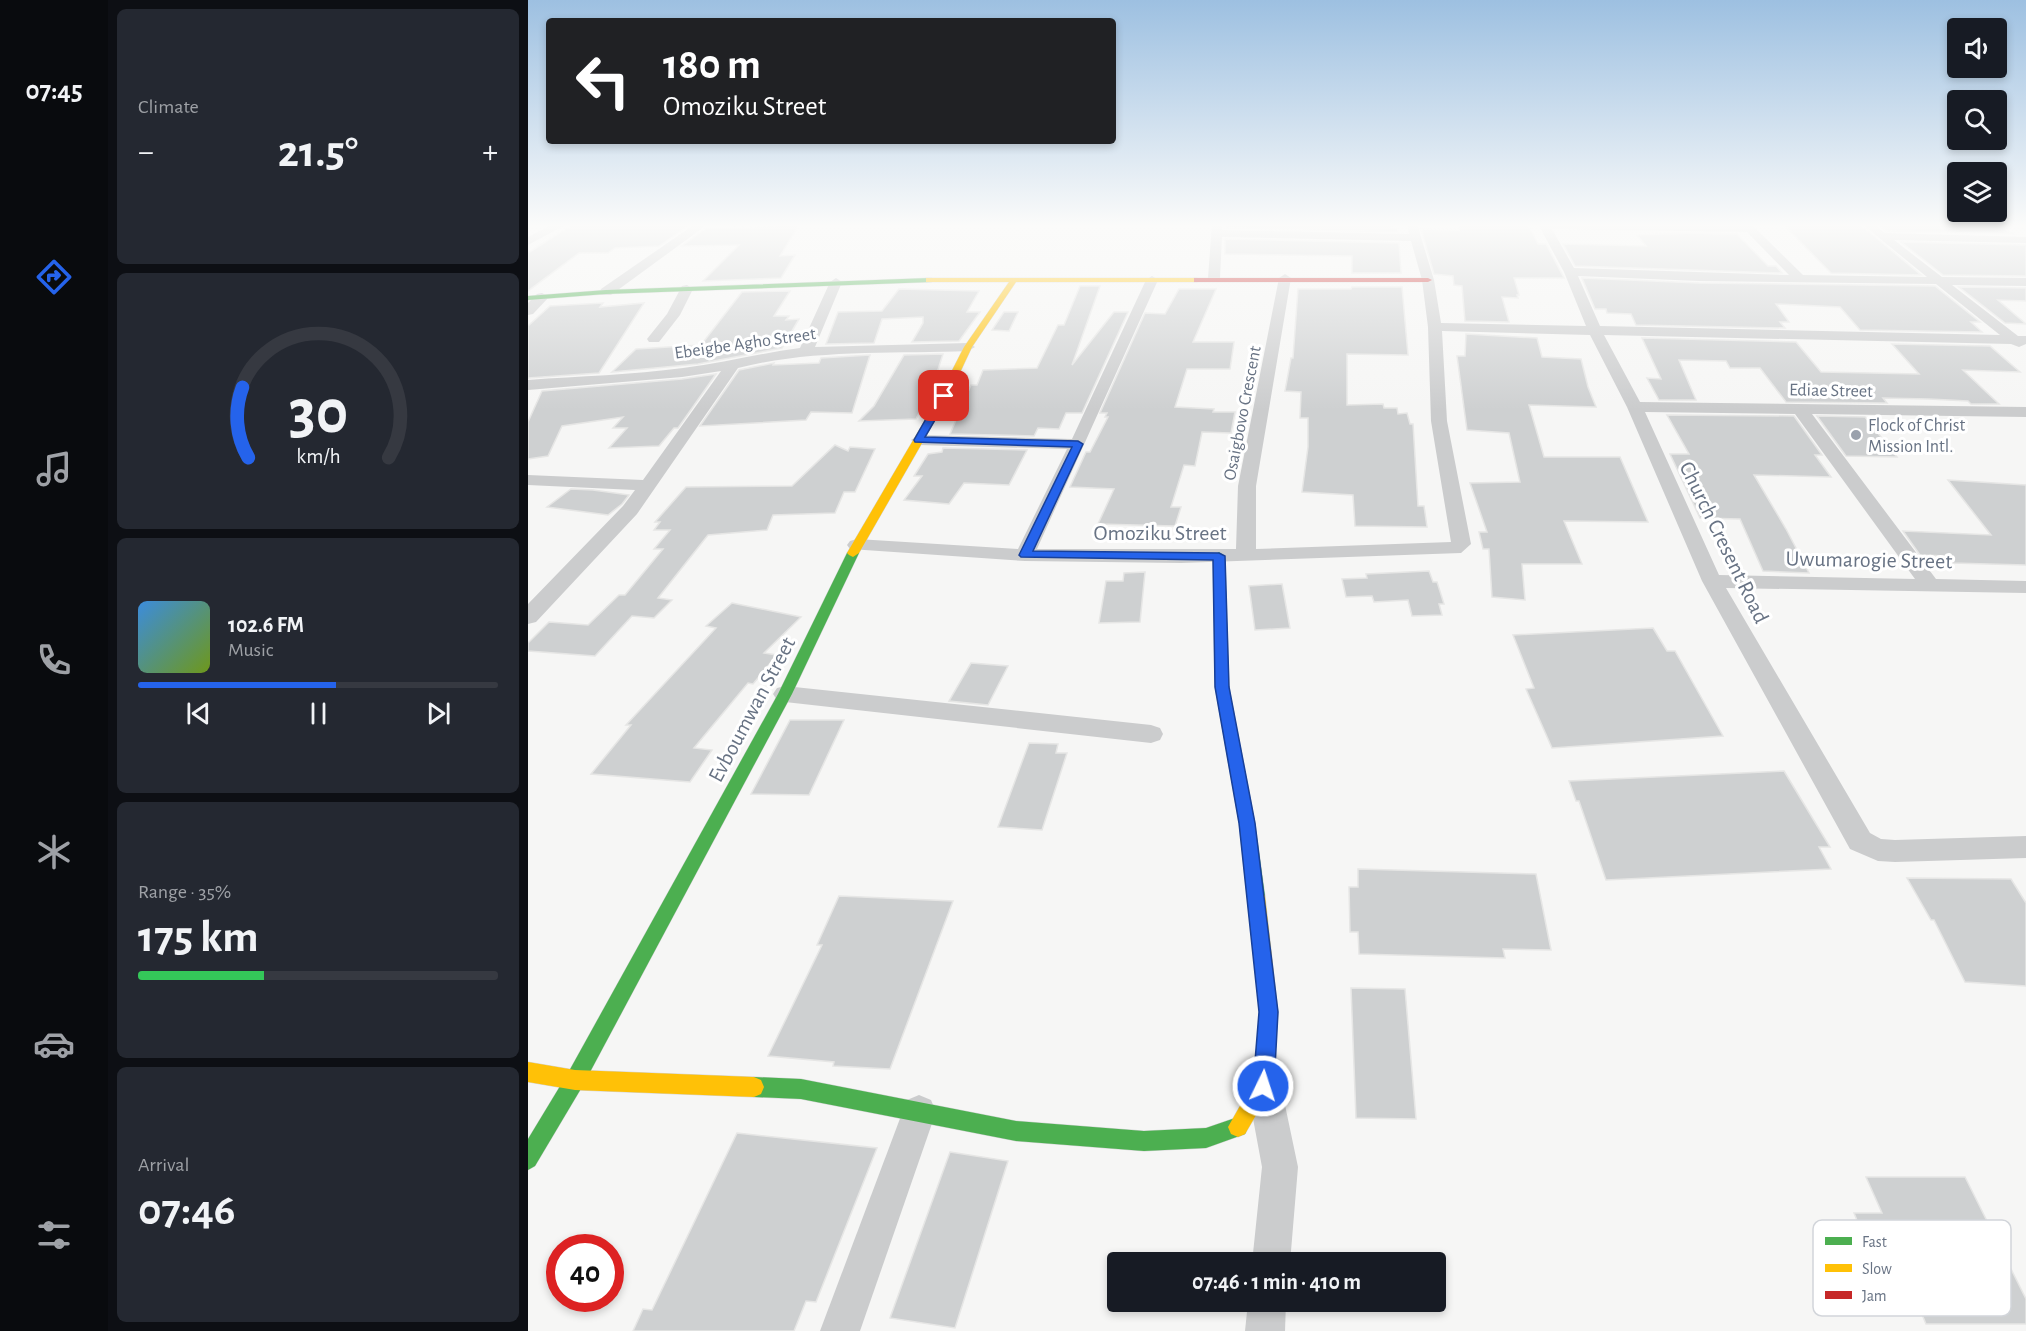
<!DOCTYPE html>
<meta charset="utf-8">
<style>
body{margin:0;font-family:"Alegreya Sans",sans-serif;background:#242831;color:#f1f3f6;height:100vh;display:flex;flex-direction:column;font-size:22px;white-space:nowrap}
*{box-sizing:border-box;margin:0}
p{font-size:20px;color:#9ea1a6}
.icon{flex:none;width:33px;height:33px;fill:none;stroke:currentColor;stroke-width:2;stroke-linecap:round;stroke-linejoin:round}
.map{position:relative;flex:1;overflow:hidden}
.sheet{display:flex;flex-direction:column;gap:9px;padding:9px;background:#0d0f14;width:420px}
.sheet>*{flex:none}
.guide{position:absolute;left:18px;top:18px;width:570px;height:126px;border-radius:6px;box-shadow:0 3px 9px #0003;background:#202124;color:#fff;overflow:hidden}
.tools{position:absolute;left:1419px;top:18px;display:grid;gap:12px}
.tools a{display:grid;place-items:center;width:60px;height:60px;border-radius:6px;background:#171b24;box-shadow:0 3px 9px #0003;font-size:30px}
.speed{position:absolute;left:18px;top:1234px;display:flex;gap:12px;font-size:30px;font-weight:700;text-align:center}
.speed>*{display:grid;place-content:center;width:78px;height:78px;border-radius:50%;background:#171b24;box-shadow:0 3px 9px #0003;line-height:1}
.speed .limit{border:9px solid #d22;background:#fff;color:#111}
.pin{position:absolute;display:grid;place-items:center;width:51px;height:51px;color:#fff;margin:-26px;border-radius:12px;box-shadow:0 3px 9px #0006}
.me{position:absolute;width:66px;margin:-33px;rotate:4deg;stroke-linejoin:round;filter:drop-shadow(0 0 4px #0008)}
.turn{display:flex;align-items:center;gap:21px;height:126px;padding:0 18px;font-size:27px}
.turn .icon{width:78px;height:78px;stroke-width:2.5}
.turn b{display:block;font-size:42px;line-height:51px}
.big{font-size:45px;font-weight:700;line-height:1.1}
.sheet .widget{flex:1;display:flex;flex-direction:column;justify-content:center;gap:9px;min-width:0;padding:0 21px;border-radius:9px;background:#242831}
.sheet .dial{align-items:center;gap:0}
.dial svg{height:156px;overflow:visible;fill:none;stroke:#363941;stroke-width:7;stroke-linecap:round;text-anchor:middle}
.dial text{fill:#f1f3f6;stroke:none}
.song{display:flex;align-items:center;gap:18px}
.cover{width:72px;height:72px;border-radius:9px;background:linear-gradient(135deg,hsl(210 70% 55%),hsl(80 70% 35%))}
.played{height:6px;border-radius:3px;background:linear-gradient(90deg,#2563eb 55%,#363941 55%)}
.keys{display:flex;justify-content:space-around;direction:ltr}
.heat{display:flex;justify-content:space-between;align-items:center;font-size:33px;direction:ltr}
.charge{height:9px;border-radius:4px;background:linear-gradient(90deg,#34c759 35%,#363941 0)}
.trip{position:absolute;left:579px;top:1252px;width:339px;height:60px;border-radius:6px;background:#171b24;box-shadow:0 3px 9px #0003;font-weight:700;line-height:60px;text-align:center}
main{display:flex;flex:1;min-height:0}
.tab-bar{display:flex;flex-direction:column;width:108px;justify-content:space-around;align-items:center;background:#090b0e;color:#9ea1a6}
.tab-bar .icon{width:42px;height:42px}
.tab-bar .active{color:#2563eb}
.tab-bar b{font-size:27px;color:#f1f3f6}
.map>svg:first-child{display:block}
.building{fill:#ced0d1;stroke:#e6e6e5;stroke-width:1.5}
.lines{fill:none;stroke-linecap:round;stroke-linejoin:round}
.fast-casing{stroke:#d3d4d5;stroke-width:1}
.slow-casing{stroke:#d3d4d5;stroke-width:1}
.jam-casing{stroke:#d3d4d5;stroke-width:1}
.street{fill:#cbcccd;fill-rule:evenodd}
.fast{fill:#4caf50;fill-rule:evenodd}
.slow{fill:#ffc107;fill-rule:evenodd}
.jam{fill:#c62828;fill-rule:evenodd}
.route{fill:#2563eb;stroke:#184099;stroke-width:1.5}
.poi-dot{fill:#9aa1ac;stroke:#fff;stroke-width:2}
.labels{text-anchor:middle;stroke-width:6;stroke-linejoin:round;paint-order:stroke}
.far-street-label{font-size:18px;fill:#687384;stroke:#fff}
.far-poi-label{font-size:18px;fill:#687384;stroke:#fff;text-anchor:start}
.street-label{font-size:22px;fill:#687384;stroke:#fff}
.key{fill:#fff;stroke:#d2d5da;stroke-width:1.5}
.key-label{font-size:16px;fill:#687384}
</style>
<main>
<nav class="tab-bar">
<b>07:45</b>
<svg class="icon active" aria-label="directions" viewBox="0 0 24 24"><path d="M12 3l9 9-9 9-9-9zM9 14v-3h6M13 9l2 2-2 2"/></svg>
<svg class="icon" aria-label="music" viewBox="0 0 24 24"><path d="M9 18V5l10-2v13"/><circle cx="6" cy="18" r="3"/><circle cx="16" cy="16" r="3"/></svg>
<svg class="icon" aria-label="phone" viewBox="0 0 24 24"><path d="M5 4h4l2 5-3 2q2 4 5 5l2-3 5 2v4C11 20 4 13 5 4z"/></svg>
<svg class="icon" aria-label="climate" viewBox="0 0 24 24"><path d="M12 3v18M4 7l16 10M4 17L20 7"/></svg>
<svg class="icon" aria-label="car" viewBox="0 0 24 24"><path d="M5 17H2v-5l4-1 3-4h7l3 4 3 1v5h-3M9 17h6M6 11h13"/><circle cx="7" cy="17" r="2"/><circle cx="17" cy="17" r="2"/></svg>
<svg class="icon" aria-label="filters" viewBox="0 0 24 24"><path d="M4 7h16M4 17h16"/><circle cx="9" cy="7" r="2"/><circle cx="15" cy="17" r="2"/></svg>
</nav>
<section class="sheet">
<div class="widget"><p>Climate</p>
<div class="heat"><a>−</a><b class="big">21.5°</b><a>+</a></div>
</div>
<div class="widget dial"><svg viewBox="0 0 100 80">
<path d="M14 69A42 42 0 1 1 86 69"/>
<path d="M14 69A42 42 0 0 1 11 33" stroke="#2563eb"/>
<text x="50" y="56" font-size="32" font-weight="700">30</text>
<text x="50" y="72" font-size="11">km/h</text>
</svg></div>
<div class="widget">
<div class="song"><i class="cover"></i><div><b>102.6 FM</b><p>Music</p></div></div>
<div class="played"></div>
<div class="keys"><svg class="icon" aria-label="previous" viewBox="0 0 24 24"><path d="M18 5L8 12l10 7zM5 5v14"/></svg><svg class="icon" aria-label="pause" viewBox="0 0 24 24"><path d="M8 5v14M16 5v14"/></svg><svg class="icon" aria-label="next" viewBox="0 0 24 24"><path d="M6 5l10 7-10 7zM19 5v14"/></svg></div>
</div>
<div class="widget"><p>Range · 35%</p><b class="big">175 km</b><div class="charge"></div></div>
<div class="widget"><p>Arrival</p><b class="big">07:46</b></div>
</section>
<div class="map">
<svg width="1498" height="1331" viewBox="0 0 1498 1331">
<rect width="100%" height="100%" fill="#f6f6f5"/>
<g class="building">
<path d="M45,224h118l-32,22 -44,2 -7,5h-29l-51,38v-38z"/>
<path d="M747,224h116l1,3h5l1,5 -172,-4v-3z"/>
<path d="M929,224h71l10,20h8l18,34h-50l5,17h-2l1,3 -16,-1 7,25 -44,-1 -3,-35 -8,-1 -1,-9 -19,-2 -13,-45 38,1z"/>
<path d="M1255,224h77l61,51 -90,-2z"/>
<path d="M1349,224h120l16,10 -127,-3z"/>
<path d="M271,225l-19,31 15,-1 -14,23 -78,3 36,-36 -57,1 24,-18z"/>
<path d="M1163,233l46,1 31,32h8l6,7 -207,-7 -12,-22 83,2 -9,-11z"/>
<path d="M697,239l174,4 2,30h-49v-17l-127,-2z"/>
<path d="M1373,242l125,3v31l-83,-1z"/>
<path d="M1054,278l117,5 236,3 45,36h-9l11,10 -122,-2 -20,-23 -64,-3 13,18h-9l5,6 -149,-3 -5,-11 -24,-1 -1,-4h-11z"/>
<path d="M552,286h20l-28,79 42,-53h14l-46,101h-16l-7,16 -21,-1 -4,8 -84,-2 21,-49h6l6,-15 54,-2 21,-43h6z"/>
<path d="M824,287h50l6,68 -61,-1v51l36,-1 1,4h13l1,6 9,-1 3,11h3l5,82h6l3,21 -72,-1 -2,-31 -51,-3 6,-45v-29h-8l1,-26 -16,-1 6,-33h2l5,-69h53z"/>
<path d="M1431,287l67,1v13l-28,-1 28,24 -21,-1z"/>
<path d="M371,289l80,2 -12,21h13l-21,29 -47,1 11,-19v-6l-41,2 -8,24 -48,1 12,-32 44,-1z"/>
<path d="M651,289h37l-23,53h41l-4,27h-43l-12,38 39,2 -1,3h22l-4,21 -29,-1 -7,34 -11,-1 -13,42h10l-6,19 -77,-2 16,-35 -44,-2 16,-35h4l18,-35h-3l2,-4h-7l45,-100 20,1z"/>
<path d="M262,291l-16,25h15l-3,4 13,-1 -17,29 -84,16 -86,8 24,-23 65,-4 41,-53z"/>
<path d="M75,303l-3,4 44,-4 -45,70 -71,5v-52l22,-20z"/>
<path d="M476,312h14l-9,19 -17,-1z"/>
<path d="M938,334l71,4 5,19 39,2 7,28 8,20 -67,-2 15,52h76l28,65 -84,-1 18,43h-60l3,36 -33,-3 -3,-48h-6l-4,-17h8l-17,-49 50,-1 -11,-49 -42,-3 -10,-74h8z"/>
<path d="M1114,338l154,4 25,30 98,2 -27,-30 98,2 30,26 -57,-2 36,34h-28l-3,-3 -39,-2 -46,-1 4,5 -101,-1 -26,-34h-30l-4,-7 -47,-1 17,40h-37l-12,-22 14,1z"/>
<path d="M415,354l-10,31 -17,34 -57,2 15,-15 30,-51z"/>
<path d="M342,355l-18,58 -41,-1 -5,8 -106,6 39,-56 35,-7 -1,2 46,-2 2,-5z"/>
<path d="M188,374l-38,54h-4l-15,18 -50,2 18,-20h-14l10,-11 -61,9 -14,30 -20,3v-37l14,-31 140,-12z"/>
<path d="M1139,415l127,1 28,39h-7l16,22 -77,-2 32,54 23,44 -46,-2 -23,-52 -40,-1 -30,-64h19z"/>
<path d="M1289,416l48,1 32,40 -51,-1z"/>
<path d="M307,445l13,6 2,-4 25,2 -20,43h-11l-9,21 -62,2 -6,15 -59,5 -50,63 14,2 -18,18 -22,-2 -37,40 -67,-5v-8l21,-21 39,3 31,-30h6l38,-46h-9l16,-19h-16l6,-8h-5l31,-35 106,-1z"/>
<path d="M415,448l84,2 -18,35 -45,-2 -15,21 -45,-4 18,-24h-8l14,-22 14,-2z"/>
<path d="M1420,480l78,5v80l-74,-2 -5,-7 -27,-1 -17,-24 88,4z"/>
<path d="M43,489l22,1 36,5 -7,9 -14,11 -61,-8z"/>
<path d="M901,571l4,11h4l7,22h-5l3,11 -30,1 -4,-16 -34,2 -2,-6 -26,1 -4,-18 25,-1 -1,-4z"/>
<path d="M617,572l-5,50 -41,1 7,-42h17l1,-8z"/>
<path d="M754,584l8,44 -35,2 -6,-44z"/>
<path d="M204,603l69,14 -37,36 13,2 -24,29 -5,-1 -54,65 18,2 -22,32 -99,-8 40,-49h-5l90,-97 -10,-2z"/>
<path d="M1125,628l14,23h8l48,85 -171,12 -26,-59 8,-1 -21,-53z"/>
<path d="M443,663l37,3 -20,39 -39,-4z"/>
<path d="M262,720h54l-35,75 -58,-1z"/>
<path d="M501,743l29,1 -2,9h11l-25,77 -44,-3z"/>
<path d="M1256,771l46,76h-11l12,22 -225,11 -27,-79h-3l-7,-20z"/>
<path d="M830,869l178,5 15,76 -48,-1 2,9 -146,-4 -1,-22h-8l-1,-45h9z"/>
<path d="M1379,878l104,1 15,24v83l-61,-4 -31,-62h-3z"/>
<path d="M311,896l114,5 -63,168 -57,-3 1,-4 -66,-6 54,-111h-5z"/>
<path d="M823,988l54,1 11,130 -60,-1z"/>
<path d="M209,1133l140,15 -61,154 -10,-1 -12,30h-161l10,-22 9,1z"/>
<path d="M422,1152l58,9 -53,167 -65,-10z"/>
<path d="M1338,1177h99l61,122v25h-100l-13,-31h-26l-33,-80h28z"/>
</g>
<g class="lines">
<defs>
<g id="fast">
<path d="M401,278h3v4l-326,12 -78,6v-4l78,-6z"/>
<path d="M325,549l6,4 -67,141 -210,393 -47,79 -7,4v-31l40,-66 210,-379 69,-141z"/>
<path d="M691,552l6,4 4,131 26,136 10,73 -3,5 -6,2 -6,-2 -3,-5 -8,-73 -24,-136 -2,-131z"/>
<path d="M226,1077l47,2 215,42 128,10 62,-3 32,-11 7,3 3,7 -3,7 -39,14 -62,3 -128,-10 -215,-42 -47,-2 -7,-3 -3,-7 3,-7z"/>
</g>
<g id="slow">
<path d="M398,278h271l4,2 -4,2h-181l-44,65 -23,49 -90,157 -6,4 -4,-2 -2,-2 92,-157 25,-49 45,-65h-83z"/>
<path d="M728,889l6,2 3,5 13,116 -5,74 -28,48 -7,3 -7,-3 -3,-7 25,-44 7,-71 -13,-116 3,-5z"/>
<path d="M0,1062l47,8 179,7 7,3 3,7 -3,7 -7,3 -179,-7 -47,-8z"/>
</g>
<path id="jam" d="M666,278h234l4,2 -4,2h-234z"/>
</defs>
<use href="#fast" class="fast-casing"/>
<use href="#slow" class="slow-casing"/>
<use href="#jam" class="jam-casing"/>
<g class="street">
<path d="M25,224h14l-39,21v-8z"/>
<path d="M167,224h13l-97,71h-10l-1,-3 1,-3z"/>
<path d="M684,224h10v6l187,4 -2,-10h10l17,56 7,43 145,3 -22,-54 -26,-48 202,1v-1h11l52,51 124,2 -65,-53h11l12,9 141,4v6l-132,-3 48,37 84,1v8l-74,-1 66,51h8v8l-7,3 -8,-3 -407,-9 36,67 386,5v10l-214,-3 124,165 90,2v12l-300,-5 144,245 11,6 14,1 131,-4v22l-131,4 -17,-1 -28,-12 -148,-268 -75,-174 -37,-72 -148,-4 5,90 24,123 -10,9 -280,10 -156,-2 -175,-12 -3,-4 3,-4 7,-2 161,10 49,-100 -148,-4 -8,-5 8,-5 153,4 74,-159 6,-4 6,4 -121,269h199l2,-63 41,-208 6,-4 6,4 -35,208v63l195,-7 -20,-121 -3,-94 -6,-47 -11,-39 -189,-4 -2,41 -6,4 -6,-4zM1024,229l195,3 42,43 -215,-7zM1050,276l121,5 237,3 64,51 -400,-9zM1117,412l150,2 120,165 -196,-4z"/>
<path d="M308,278l6,4 -27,65 153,-4 7,4 -7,4c-76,3 -156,-2 -230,17l-101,146 -101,108 -8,2v-20l95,-98 12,-16 -107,-5v-10l115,5 78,-109 -39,6 -154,13v-10c52,-4 104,-5 155,-12 40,-5 78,-15 117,-20l30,-66z"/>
<path d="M159,285l6,4 -13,26 -21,27h-10l-2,-3 20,-25 15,-28z"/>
<path d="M14,293l7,4 -16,17 -5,1v-12l9,-9z"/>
<path d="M257,686l366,39 9,3 3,6 -3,6 -9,3 -366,-41 -8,-2 -4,-6 4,-6z"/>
<path d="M736,1069l12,5 5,12 17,81 -8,96h-38l10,-96 -15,-81 5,-12z"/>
<path d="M391,1095l12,5 5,12 -76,219h-40l87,-231z"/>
<path d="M720,1302h38l-1,29h-40z"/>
</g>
<use href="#fast" class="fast"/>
<use href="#slow" class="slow"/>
<use href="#jam" class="jam"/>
</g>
<linearGradient id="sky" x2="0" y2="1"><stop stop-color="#9dc0e1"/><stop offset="0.55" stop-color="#fbfbfa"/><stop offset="1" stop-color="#fbfbfa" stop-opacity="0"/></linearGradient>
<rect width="1498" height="410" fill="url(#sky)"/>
<path class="route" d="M416,393l5,3 -24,41 153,4 5,3 -50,107 186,2 6,3 4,131 26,136 23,189 -4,74 -3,7 -8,3 -7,-3 -3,-7 6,-74 -20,-189 -24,-136 -2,-127 -192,-3 -2,-2 53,-108 -157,-5 -1,-2 25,-44z"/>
<circle class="poi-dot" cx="1328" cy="435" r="6"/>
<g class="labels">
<g class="far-street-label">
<text transform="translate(217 343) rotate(-8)" y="6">Ebeigbe Agho Street</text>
<text transform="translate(1303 390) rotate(1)" y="6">Ediae Street</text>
<text transform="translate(714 413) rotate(-79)" y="6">Osaigbovo Crescent</text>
</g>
<g class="far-poi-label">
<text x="1340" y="431">Flock of Christ<tspan x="1340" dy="21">Mission Intl.</tspan></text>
</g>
<g class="street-label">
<text x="632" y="540">Omoziku Street</text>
<text transform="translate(1197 542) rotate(64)" y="8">Church Cresent Road</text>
<text transform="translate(1341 559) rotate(1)" y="8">Uwumarogie Street</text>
<text transform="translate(223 709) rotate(-62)" y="8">Evboumwan Street</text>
</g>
</g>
<rect x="1285" y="1220" width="198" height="96" rx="9" class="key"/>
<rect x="1297" y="1237" width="27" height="8" fill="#4caf50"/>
<rect x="1297" y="1264" width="27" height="8" fill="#ffc107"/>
<rect x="1297" y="1291" width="27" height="8" fill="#c62828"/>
<g class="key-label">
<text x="1334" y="1247">Fast</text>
<text x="1334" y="1274">Slow</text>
<text x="1334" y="1301">Jam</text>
</g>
</svg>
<div class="tools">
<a><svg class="icon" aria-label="sound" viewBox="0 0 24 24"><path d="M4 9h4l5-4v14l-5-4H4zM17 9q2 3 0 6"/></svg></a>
<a><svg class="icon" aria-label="search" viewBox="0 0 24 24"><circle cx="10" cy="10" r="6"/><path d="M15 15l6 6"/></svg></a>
<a><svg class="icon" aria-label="layers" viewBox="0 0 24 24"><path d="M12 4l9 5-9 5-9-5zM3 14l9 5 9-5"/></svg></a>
</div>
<div class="speed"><div class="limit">40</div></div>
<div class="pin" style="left:416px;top:396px;background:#d93025"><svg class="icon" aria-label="arrive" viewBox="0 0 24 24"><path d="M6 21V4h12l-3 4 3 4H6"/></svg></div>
<svg class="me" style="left:735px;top:1086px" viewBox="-20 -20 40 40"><circle r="17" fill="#2563eb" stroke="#fff" stroke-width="3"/><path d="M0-11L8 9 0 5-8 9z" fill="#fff"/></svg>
<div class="trip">07:46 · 1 min · 410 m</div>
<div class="guide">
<div class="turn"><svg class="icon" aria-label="left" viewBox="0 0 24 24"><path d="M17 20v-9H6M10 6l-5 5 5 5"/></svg><div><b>180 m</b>Omoziku Street</div></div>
</div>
</div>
</main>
